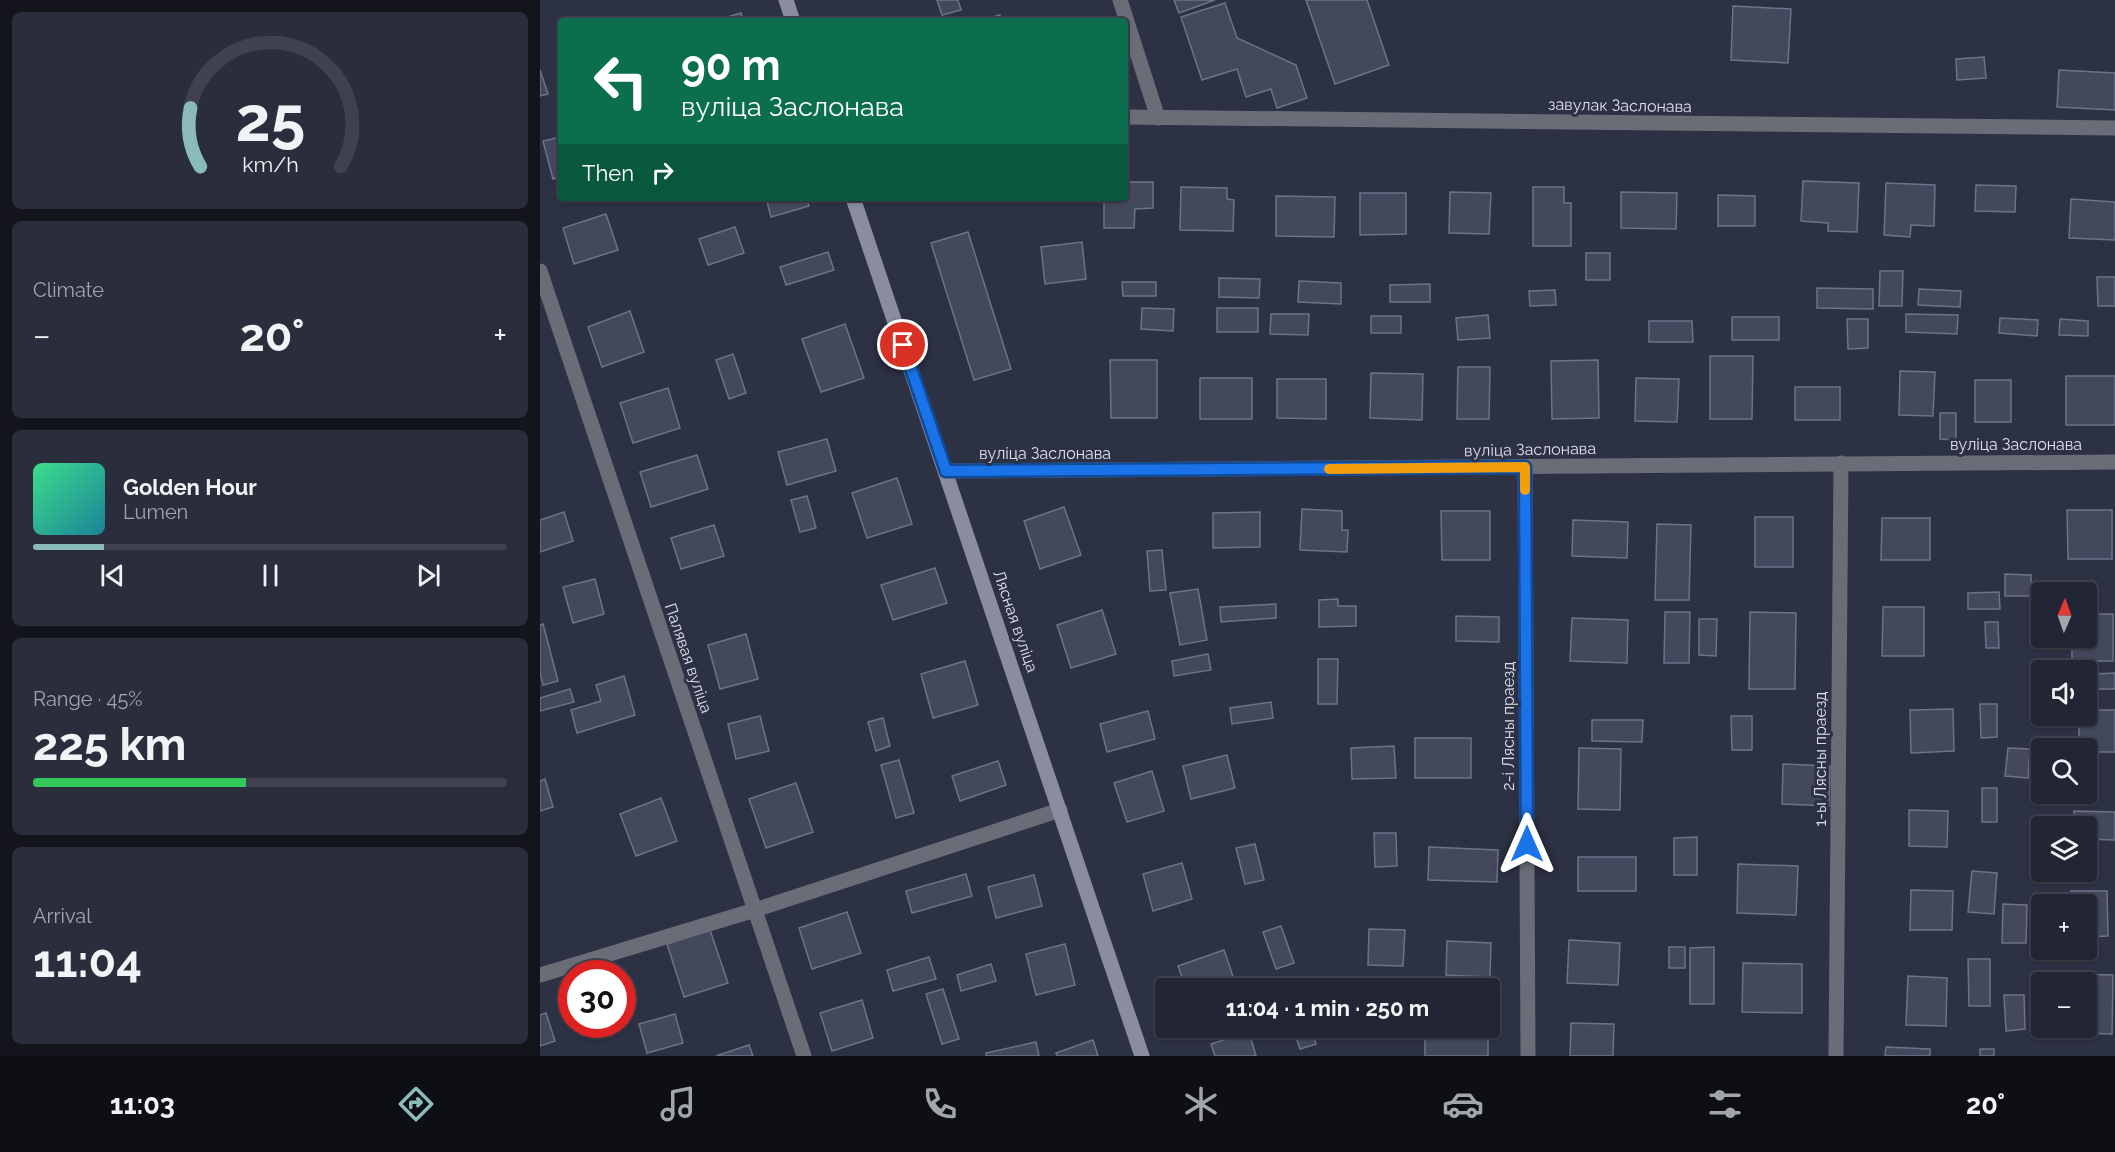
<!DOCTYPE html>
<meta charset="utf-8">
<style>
body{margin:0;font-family:Raleway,sans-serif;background:#2a2d3b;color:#f1f3f6;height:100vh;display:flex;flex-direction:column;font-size:22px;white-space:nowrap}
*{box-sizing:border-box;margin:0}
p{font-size:20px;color:#a2a5ac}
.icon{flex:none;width:33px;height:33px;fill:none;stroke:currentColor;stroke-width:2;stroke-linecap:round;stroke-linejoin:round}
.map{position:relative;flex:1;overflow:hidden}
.details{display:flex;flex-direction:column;gap:12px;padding:12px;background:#13141c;width:540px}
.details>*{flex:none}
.banner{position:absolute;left:18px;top:18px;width:570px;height:183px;border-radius:6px;box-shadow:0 2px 4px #0004,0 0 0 2px #3f424e;background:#0b6e4f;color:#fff;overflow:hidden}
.needle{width:39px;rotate:2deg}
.buttons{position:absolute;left:1491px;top:582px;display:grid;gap:12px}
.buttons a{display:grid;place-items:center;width:66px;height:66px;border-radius:6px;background:#222533;box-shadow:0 2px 4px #0004,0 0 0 2px #3f424e;font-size:30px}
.speed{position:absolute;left:18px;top:960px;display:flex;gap:12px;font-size:30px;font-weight:700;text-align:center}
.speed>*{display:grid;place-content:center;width:78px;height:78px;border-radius:50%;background:#222533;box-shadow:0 2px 4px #0004,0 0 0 2px #3f424e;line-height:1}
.speed .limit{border:9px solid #d22;background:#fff;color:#111}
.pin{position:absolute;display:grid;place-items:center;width:51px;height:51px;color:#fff;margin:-26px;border:3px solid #fff;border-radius:50%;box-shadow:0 2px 6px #0007}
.me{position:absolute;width:66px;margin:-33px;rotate:0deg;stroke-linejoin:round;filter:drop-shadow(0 0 4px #0008)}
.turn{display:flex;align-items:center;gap:21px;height:126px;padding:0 24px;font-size:27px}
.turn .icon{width:78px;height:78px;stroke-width:2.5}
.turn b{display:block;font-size:42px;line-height:51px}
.then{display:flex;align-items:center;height:57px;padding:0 24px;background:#0003;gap:12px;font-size:22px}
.big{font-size:45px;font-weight:700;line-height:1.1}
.details .widget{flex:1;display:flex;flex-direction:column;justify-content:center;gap:9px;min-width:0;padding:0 21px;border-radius:9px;background:#2a2d3b}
.details .dial{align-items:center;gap:0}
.dial svg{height:156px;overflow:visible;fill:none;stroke:#3f424e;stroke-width:7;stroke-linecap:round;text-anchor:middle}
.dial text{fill:#f1f3f6;stroke:none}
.song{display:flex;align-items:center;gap:18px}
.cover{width:72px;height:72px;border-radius:9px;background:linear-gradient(135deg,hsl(150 70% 55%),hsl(190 70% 35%))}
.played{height:6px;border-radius:3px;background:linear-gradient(90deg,#8bbbb9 15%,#3f424e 15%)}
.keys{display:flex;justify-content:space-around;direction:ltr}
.heat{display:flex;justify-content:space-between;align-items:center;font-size:33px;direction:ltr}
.charge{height:9px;border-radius:4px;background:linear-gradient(90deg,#34c759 45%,#3f424e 0)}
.trip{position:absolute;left:615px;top:978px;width:345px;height:60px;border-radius:6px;background:#222533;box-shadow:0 2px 4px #0004,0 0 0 2px #3f424e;font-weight:700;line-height:60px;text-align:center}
.menu{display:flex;height:96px;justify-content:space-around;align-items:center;background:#0e0f14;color:#a2a5ac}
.menu .icon{width:42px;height:42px}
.menu .selected{color:#8bbbb9}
.menu b{font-size:27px;color:#f1f3f6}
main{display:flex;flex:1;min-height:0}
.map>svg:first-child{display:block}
.building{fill:#43485d;stroke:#6d7288;stroke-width:1.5}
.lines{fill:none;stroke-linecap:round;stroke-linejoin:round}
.minor{stroke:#6a6d77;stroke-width:15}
.tertiary{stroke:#6a6d77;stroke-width:15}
.secondary{stroke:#898d9d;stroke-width:15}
.route-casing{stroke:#114b97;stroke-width:15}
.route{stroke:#1a73e8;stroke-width:10}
.slow{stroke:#f59e0b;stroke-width:10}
.labels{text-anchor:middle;stroke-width:6;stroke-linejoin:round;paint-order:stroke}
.street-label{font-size:16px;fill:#dee1ed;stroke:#2d3144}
</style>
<main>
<section class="details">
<div class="widget dial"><svg viewBox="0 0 100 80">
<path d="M14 69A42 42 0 1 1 86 69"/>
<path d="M14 69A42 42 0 0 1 9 39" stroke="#8bbbb9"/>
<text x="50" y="56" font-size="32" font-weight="700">25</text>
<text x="50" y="72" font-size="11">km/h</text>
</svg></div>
<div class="widget"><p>Climate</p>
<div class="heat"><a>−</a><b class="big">20°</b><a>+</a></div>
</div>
<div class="widget">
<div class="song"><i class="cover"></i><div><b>Golden Hour</b><p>Lumen</p></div></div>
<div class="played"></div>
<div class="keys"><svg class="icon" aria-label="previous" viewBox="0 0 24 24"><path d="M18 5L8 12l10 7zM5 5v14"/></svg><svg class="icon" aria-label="pause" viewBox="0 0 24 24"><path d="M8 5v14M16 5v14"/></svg><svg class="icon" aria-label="next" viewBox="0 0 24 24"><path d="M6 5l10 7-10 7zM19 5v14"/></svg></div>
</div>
<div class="widget"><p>Range · 45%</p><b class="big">225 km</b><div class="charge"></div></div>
<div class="widget"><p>Arrival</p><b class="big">11:04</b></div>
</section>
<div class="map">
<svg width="1575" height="1056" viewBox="0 0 1575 1056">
<rect width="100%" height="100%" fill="#2d3144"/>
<g class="building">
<path d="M397,0h21l3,10 -19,5z"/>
<path d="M634,0h41l-36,13z"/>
<path d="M766,0h61l22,65 -54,19z"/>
<path d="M685,3l12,35 59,27 11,33 -30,10 -6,-19 -25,8 -9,-28 -35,11 -21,-63z"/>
<path d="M1193,6l58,3 -3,54 -57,-3z"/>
<path d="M201,13l2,8h-29z"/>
<path d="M460,15l1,6h-23z"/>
<path d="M1444,57l2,21 -29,2 -1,-21z"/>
<path d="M0,70l8,24 -8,2z"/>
<path d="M1519,70l56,3v37l-58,-3z"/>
<path d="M21,137v40l-8,2 -10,-38z"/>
<path d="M1263,181l56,2 -2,49 -29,-1v-8l-27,-2z"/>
<path d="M585,182h28v26l-18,1 -1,19h-30v-30h21z"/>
<path d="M1346,183l49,2 -1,41 -23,-1 -1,12 -26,-2z"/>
<path d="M1436,185l40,1 -1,26 -40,-1z"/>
<path d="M641,187l46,1v11l7,1 -1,31 -53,-1z"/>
<path d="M993,187h31v16h7v43h-38z"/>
<path d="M910,192l41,1 -2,41 -40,-1z"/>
<path d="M1081,192l56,1 -1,36 -55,-1z"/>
<path d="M820,193h46v41l-46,1z"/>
<path d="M1178,195l37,1v30h-37z"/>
<path d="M736,196l59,1 -1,40 -58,-1z"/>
<path d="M226,198h40l3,8 -38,11z"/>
<path d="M1531,199l44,3v38l-46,-2z"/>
<path d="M66,214l12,36 -44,14 -11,-36z"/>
<path d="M195,227l9,26 -36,12 -9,-26z"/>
<path d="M428,232l43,137 -37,11 -43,-137z"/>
<path d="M542,242l4,37 -41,5 -4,-37z"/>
<path d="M288,252l6,18 -48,15 -6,-18z"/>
<rect x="1046" y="253" width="24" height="27"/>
<path d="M1340,271h23l-1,35h-23z"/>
<path d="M1557,277h18v29h-17z"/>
<path d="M679,278l41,1 -1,19 -40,-1z"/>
<path d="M759,281l42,2v21l-43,-2z"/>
<path d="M582,282h34v14h-33z"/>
<path d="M890,284v18h-40v-17z"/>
<path d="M1277,288l56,1v20l-56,-1z"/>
<path d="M1379,289l42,2 -1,16 -42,-2z"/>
<path d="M1015,290l1,15 -26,1 -1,-15z"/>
<path d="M602,308l32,1 -1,22 -32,-2z"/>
<rect x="677" y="308" width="41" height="24"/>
<path d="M90,311l14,41 -42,15 -14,-40z"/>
<path d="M731,314h38l-1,21 -38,-1z"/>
<path d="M1366,314l52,1 -1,19 -51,-2z"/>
<path d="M948,315l2,23 -32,2 -2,-22z"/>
<rect x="831" y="316" width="30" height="17"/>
<rect x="1192" y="317" width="47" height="23"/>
<path d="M1460,318l38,2 -1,16 -38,-3z"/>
<path d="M1307,319h21v29l-20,1z"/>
<path d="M1520,319l28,2v15l-29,-1z"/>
<path d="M1109,321h43l1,21h-44z"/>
<path d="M305,324l19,54 -43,14 -19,-53z"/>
<path d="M193,354l13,39 -17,6 -13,-39z"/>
<path d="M1170,356h43l-1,63h-42z"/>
<path d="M570,360h47v58h-46z"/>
<path d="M1058,360l1,58 -47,1 -1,-58z"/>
<path d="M918,367h32l-1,52h-32z"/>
<path d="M1360,371l35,1 -2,44 -34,-1z"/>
<path d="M831,373l52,1 -1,46 -52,-2z"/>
<rect x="1526" y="376" width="49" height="49"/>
<rect x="660" y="378" width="52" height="41"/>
<path d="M1096,378l43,1 -2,43 -42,-1z"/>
<path d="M737,379h49v40l-49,-1z"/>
<rect x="1435" y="380" width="36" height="42"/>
<rect x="1255" y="387" width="45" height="33"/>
<path d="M128,388l12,40 -47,15 -13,-40z"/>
<path d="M1400,413h16v27l-16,-1z"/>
<path d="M287,439l9,32 -49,14 -9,-33z"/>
<path d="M157,455l11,34 -57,18 -11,-35z"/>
<path d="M357,478l15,46 -45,14 -15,-45z"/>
<path d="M267,496l9,32 -16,4 -9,-32z"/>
<path d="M524,507l17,48 -41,14 -16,-48z"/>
<path d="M762,509l40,2v19h6l-1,22 -47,-2z"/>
<path d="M1527,510h45v49h-44z"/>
<path d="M901,511h49v49h-48z"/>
<path d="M24,512l9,29 -33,11v-32z"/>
<path d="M720,512v35l-47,1v-35z"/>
<rect x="1215" y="517" width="38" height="50"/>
<path d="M1342,518h48v42h-49z"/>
<path d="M1033,520l55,2 -1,36 -55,-2z"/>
<path d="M1117,524l34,1 -2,75h-34z"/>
<path d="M174,525l10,31 -43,13 -10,-31z"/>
<path d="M622,550l4,40 -16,1 -3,-40z"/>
<path d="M395,568l12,35 -54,17 -12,-35z"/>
<path d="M1465,574l26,1v21h-26z"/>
<path d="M55,579l9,35 -31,9 -10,-36z"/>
<path d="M658,589l9,51 -27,5 -10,-52z"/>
<path d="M1459,592l1,17h-32v-16z"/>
<path d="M798,599v7h18v20l-37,1v-27z"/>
<path d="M736,604v14l-55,4 -1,-15z"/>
<path d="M1343,607h41v49h-42z"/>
<path d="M562,610l14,44 -45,14 -14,-43z"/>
<path d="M1125,612h25l-1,51h-25z"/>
<path d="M1210,612l46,1 -1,76h-46z"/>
<path d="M1546,614h27v47h-41v-23h14z"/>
<path d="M916,616l43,1v25l-43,-1z"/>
<path d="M1032,618l56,2 -1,43 -57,-2z"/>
<path d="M1159,619h18l-1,37 -17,-1z"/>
<path d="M1445,622h13l1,26h-13z"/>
<path d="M3,624l15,57 -15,4 -3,-13v-47z"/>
<path d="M206,634l12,45 -38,10 -12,-44z"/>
<path d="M668,654l3,16 -37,6 -2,-15z"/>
<path d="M778,659h20l-1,45h-19z"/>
<path d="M425,661l13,44 -45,13 -12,-44z"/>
<path d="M1575,673v16h-22v-15z"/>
<path d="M84,676l11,39 -58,18 -6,-23 30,-9 -5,-16z"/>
<path d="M30,689l4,13 -34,9v-13z"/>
<path d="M731,702l2,16 -41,6 -2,-16z"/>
<path d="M1440,704h17v33l-16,1z"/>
<path d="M1413,709l1,42 -43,2 -1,-43z"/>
<path d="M1546,710h29v42h-29v-4h-7v-32h7z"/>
<path d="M608,711l7,28 -48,13 -7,-28z"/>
<path d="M220,716l9,35 -33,8 -8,-35z"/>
<path d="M1191,716h21v34h-20z"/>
<path d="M343,718l7,28 -14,5 -8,-29z"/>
<path d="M1052,720h51l-1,22 -50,-1z"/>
<rect x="875" y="738" width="56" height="40"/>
<path d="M854,746l2,32 -44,1 -1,-31z"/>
<path d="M1039,748l42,1 -1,61 -42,-1z"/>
<path d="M1468,748l22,1 -2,29 -23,-2z"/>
<path d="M687,755l8,33 -44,11 -8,-33z"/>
<path d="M359,760l15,53 -18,5 -15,-53z"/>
<path d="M458,761l8,24 -46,16 -8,-25z"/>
<path d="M1243,764l47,2 -1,40 -47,-2z"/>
<path d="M612,771l12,40 -37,11 -13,-39z"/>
<path d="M5,779l8,28 -13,4v-30z"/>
<path d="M256,783l17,49 -47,16 -17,-49z"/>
<rect x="1442" y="788" width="15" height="34"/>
<path d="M121,798l16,43 -41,15 -16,-42z"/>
<path d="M1369,810l39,1 -1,36 -38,-1z"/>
<path d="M1534,811l41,1v28l-29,-1v-13h-12z"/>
<path d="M834,833h22l1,33 -22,1z"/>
<path d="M1157,837v38h-23v-37z"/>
<path d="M715,844l9,36 -19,4 -9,-36z"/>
<path d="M889,847l69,3 -1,32 -69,-2z"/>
<rect x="1038" y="857" width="58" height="34"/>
<path d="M642,863l10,36 -39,12 -10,-37z"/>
<path d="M1198,864l60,2 -2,49 -59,-2z"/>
<path d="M1432,871l25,2 -3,41 -26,-2z"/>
<path d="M426,874l6,22 -60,17 -6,-22z"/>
<path d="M494,875l8,31 -46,12 -8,-31z"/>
<path d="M1371,890l42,1 -1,39h-42z"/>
<path d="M1531,891h36l1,45 -22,1v-33h-15z"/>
<path d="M1463,904l24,1 -1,38h-24z"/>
<path d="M307,912l14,41 -49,16 -13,-41z"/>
<path d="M741,926l13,37 -18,6 -13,-37z"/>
<path d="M829,929l36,1 -2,36 -35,-1z"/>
<path d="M170,930l18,53 -44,14 -17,-53z"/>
<path d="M1029,940l51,3 -2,42 -51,-2z"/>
<path d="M907,941l44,2 -1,34 -44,-2z"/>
<path d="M525,944l10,41 -39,10 -10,-41z"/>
<rect x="1129" y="947" width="16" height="21"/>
<path d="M1174,947v57h-24v-56z"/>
<path d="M684,950l13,38h-51l-8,-22z"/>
<path d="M389,957l7,22 -43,12 -6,-21z"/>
<path d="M1428,959h22v47h-21z"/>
<path d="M1203,963l59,1v49l-60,-1z"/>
<path d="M451,964l5,17 -35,10 -4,-16z"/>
<path d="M1538,974l35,1 -1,59 -35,-1v-5h9v-46h-8z"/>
<path d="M1368,976l39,2 -1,48 -40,-1z"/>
<path d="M403,989l16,50 -17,5 -16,-50z"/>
<path d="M1464,995h20l1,34 -19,2z"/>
<path d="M322,1000l11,38 -41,13 -12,-38z"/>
<path d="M6,1013l9,28 -15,5v-31z"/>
<path d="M135,1014l8,29 -36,10 -8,-29z"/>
<path d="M1031,1023l43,1 -1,32h-43z"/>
<path d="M753,1028h18l5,16 -16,5z"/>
<rect x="885" y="1028" width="63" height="28"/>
<path d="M709,1032l7,24h-41l-4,-12z"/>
<path d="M553,1040l5,16h-41l-1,-3z"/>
<path d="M496,1042l3,14h-53v-3z"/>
<path d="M209,1045l4,11h-37z"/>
<path d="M1346,1047l44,2v7h-45z"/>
<rect x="1440" y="1049" width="14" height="7"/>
</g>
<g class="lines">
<g class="minor">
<path d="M580,0l38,118"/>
<path d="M0,271l264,785"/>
<path d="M985,467l3,589"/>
<path d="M406,471l1169,-9"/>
<path d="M0,975l215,-65 305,-100"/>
<path d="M1296,1056l5,-593"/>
</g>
<path class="tertiary" d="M585,117l990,11"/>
<g class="secondary">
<path d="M246,0l7,21"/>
<path d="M313,198l289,858"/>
</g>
</g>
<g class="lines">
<defs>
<path id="route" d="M363,345l43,126 579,-4 2,377"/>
</defs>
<use href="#route" class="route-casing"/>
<use href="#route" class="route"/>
<path class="slow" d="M789,469l196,-2v23"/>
</g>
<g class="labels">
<g class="street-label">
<text transform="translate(1080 105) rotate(1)" y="6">завулак Заслонава</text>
<text x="1476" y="450">вуліца Заслонава</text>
<text transform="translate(990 449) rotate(-1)" y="6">вуліца Заслонава</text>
<text x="505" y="459">вуліца Заслонава</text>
<text transform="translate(476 621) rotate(71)" y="6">Лясная вуліца</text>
<text transform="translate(149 658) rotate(71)" y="6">Палявая вуліца</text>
<text transform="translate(968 726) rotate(-90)" y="6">2-і Лясны праезд</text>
<text transform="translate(1280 759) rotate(-90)" y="6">1-ы Лясны праезд</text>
</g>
</g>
</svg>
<div class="buttons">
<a><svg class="needle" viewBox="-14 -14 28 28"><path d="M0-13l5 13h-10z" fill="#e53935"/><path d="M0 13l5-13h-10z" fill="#a2a5ac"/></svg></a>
<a><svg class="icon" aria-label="sound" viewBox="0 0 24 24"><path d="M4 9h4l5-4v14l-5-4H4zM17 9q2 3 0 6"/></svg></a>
<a><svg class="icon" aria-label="search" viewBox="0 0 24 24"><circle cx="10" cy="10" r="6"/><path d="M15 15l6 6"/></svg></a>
<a><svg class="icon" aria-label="layers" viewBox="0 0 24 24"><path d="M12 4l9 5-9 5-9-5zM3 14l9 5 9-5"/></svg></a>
<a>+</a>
<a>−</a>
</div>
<div class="speed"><div class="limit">30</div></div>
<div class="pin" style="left:363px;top:345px;background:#d93025"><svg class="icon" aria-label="arrive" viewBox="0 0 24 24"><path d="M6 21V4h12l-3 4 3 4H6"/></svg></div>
<svg class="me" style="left:987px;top:844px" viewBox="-20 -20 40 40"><path d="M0-17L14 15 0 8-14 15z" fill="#1a73e8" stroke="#fff" stroke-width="4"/></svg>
<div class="trip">11:04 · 1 min · 250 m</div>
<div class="banner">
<div class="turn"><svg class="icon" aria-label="left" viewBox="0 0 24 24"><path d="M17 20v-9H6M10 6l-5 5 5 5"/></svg><div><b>90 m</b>вуліца Заслонава</div></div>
<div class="then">Then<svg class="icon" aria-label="right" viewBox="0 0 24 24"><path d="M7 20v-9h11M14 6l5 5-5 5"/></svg></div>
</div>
</div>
</main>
<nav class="menu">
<b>11:03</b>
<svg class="icon selected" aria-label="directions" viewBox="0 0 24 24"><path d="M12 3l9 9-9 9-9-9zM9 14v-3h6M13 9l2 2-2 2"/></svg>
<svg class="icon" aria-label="music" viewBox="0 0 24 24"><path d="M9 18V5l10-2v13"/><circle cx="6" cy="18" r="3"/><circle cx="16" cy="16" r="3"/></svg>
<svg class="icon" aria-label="phone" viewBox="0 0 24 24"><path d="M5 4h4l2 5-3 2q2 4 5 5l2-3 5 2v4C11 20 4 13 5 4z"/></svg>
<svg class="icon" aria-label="climate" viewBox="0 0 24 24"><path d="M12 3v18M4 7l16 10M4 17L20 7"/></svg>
<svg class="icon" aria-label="car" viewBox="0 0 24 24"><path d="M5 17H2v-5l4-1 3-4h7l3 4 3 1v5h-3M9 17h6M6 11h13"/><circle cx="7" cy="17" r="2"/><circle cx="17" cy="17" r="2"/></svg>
<svg class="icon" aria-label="filters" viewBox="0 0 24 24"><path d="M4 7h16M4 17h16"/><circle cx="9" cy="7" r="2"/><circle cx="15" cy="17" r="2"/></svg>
<b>20°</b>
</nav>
